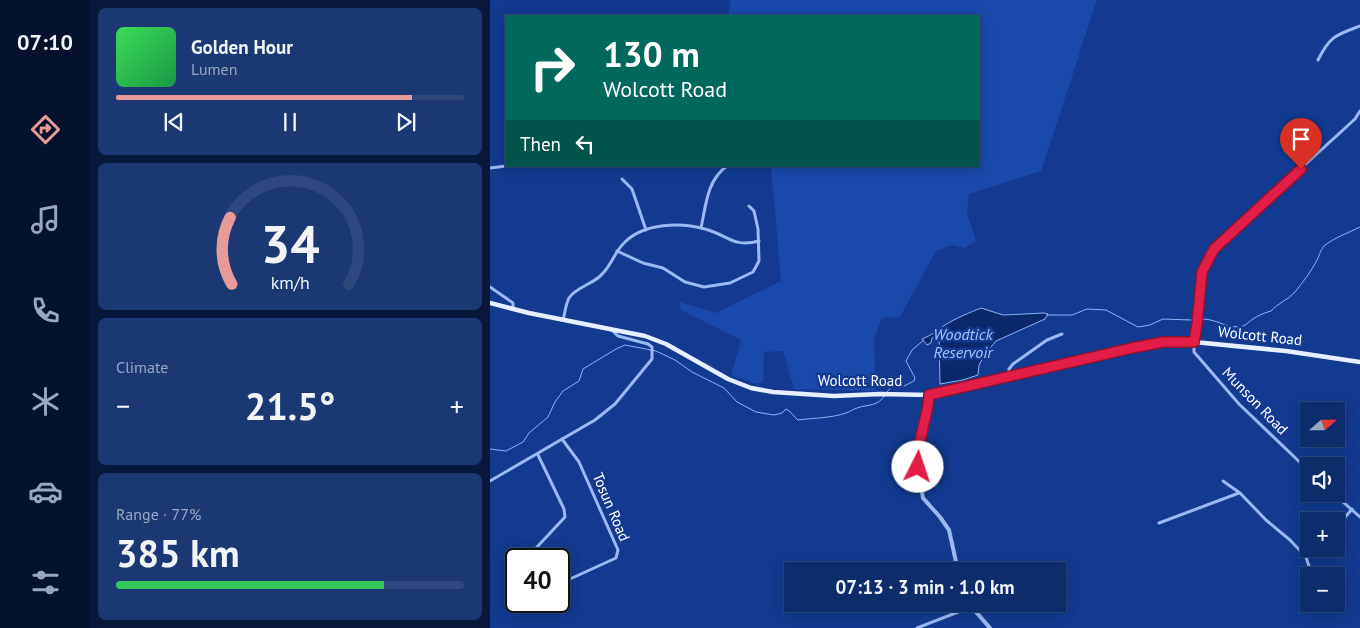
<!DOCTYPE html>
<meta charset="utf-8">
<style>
body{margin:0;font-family:"PT Sans",sans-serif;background:#1b3874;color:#f1f3f6;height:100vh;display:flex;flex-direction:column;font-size:19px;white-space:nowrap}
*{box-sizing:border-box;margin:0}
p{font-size:16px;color:#9aa7c2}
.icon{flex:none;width:28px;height:28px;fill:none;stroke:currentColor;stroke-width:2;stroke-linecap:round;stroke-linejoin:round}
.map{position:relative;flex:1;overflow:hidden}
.side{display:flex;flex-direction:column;gap:8px;padding:8px;background:#07183b;width:400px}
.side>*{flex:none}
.banner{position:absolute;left:15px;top:15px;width:475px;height:152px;border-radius:0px;box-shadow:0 2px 12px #0003,0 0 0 1px #2d487f;background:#00695c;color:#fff;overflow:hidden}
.needle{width:32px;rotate:69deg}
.tools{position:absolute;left:810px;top:402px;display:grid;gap:10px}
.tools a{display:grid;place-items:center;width:45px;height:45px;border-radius:0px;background:#0d2c6c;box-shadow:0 2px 12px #0003,0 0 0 1px #2d487f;font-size:25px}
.speed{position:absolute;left:15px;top:548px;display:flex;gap:10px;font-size:25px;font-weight:700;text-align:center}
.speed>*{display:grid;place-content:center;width:65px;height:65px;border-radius:50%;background:#0d2c6c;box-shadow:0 2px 12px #0003,0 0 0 1px #2d487f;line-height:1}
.speed .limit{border:2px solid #111;border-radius:8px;background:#fff;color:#111}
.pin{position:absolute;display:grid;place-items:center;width:42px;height:42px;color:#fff;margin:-51px -21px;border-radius:50% 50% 50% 0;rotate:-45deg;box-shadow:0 0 5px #0007}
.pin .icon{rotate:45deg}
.me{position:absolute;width:55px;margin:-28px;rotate:4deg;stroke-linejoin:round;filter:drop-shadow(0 0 4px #0008)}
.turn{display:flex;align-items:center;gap:18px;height:105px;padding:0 15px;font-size:22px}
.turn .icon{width:65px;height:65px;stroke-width:2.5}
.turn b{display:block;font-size:35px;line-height:42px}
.then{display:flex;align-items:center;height:48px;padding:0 15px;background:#0003;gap:10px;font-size:19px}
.big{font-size:38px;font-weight:800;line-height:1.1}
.side .card{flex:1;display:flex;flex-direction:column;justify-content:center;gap:8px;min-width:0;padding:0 18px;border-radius:8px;background:#1b3874}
.side .dial{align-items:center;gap:0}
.dial svg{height:130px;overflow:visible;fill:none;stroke:#2d487f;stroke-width:7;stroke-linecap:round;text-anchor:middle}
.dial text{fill:#f1f3f6;stroke:none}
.song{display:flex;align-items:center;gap:15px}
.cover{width:60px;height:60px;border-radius:8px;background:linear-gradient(135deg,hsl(130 70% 55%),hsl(140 70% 35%))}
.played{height:5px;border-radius:2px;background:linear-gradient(90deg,#e69b98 85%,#2d487f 85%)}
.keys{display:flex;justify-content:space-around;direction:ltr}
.heat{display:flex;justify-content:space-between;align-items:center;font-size:28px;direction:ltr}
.charge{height:8px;border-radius:4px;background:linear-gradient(90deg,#34c759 77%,#2d487f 0)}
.trip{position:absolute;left:294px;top:562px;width:282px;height:50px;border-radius:0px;background:#0d2c6c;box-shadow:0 2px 12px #0003,0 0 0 1px #2d487f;font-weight:800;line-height:50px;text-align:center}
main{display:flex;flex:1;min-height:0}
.tabs{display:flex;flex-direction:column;width:90px;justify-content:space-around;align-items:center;background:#05122b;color:#9aa7c2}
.tabs .icon{width:35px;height:35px}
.tabs .on{color:#e69b98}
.tabs b{font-size:22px;color:#f1f3f6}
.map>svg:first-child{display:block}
.green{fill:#184aab}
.water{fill:#0a296c;stroke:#8db2f6}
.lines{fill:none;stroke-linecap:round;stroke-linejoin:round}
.stream{stroke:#8db2f6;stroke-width:1}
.minor{stroke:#9cb9f3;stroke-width:3}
.tertiary{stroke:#9cb9f3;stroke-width:4}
.primary{stroke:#e7eeff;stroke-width:4.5}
.route-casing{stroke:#92132f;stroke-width:12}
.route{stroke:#e11d48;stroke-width:9}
.labels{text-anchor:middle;stroke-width:5;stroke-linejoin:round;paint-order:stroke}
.street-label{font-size:15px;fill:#fff;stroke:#113a90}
.water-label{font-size:16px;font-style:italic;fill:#a7c4fa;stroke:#113a90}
</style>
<main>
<nav class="tabs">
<b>07:10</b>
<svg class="icon on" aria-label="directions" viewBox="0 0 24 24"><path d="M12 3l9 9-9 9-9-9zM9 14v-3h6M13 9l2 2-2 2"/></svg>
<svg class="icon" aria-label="music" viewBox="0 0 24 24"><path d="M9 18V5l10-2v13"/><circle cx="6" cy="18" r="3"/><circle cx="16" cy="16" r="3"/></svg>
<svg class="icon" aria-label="phone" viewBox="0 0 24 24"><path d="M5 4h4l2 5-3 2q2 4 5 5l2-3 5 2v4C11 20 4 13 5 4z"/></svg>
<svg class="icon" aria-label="climate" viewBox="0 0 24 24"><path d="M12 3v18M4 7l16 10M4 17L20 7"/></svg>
<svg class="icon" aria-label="car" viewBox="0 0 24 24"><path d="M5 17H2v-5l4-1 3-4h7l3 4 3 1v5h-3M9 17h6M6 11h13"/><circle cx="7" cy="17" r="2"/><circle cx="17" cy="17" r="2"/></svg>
<svg class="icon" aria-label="filters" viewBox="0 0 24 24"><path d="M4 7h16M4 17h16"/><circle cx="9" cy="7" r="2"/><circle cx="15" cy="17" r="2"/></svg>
</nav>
<section class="side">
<div class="card">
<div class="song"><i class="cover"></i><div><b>Golden Hour</b><p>Lumen</p></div></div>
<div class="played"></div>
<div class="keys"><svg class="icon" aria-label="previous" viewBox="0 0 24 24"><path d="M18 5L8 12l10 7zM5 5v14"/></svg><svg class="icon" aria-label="pause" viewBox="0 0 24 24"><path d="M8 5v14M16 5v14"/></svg><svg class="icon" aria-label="next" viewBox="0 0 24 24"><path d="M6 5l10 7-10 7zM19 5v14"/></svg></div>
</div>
<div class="card dial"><svg viewBox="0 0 100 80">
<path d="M14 69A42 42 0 1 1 86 69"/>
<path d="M14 69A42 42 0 0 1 13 28" stroke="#e69b98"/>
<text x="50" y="56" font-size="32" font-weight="700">34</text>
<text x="50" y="72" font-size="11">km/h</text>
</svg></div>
<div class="card"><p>Climate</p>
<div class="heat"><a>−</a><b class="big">21.5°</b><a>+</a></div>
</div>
<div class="card"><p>Range · 77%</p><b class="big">385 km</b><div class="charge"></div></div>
</section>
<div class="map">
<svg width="870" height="628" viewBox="0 0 870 628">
<rect width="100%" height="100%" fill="#113a90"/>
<path class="green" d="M241,0h366l-56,171 -72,23 -2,19 9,28 -12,7 -12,-3 -16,6 -36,66 -18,1 -8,21 2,52 -82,-2 -11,-38 -19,1 -1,31h-10l-22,-8 10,-35 -60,-30 -2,-8 37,11 65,-32 -10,-115h208v-150h-251z"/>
<path class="water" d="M491,308l22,7 41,-2 4,1 -3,5 -49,22 -11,13 -6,11 -1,10 -15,5 -23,4 -1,-50h-3l-4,4 -1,5 -4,2 -5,-6c9,-3 15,-9 23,-14 9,-6 26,-13 36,-17z"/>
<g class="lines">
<g class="stream">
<path d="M557,315h25l15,-6 19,1 32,17 12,-2 13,-6 28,1"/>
<path d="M713,319c14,0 26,11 40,7 4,-1 6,-5 10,-7 6,-4 11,-6 18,-8 7,-8 17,-11 24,-19 8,-10 15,-19 21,-30 3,-5 4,-12 9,-17 11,-8 23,-12 35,-18"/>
<path d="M397,392l5,-6h12l10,-5 1,-3 -9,-17 6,-11 12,-10"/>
<path d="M0,449l16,2 17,-9 6,-9 19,-16 7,-15 8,-11 16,-10 4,-12 33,-20 9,-4 31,6 19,9 17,12 32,16 13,14 19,10 18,3 8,-2 4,-4c5,2 8,8 12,11 15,-2 34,-2 48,-7 4,-1 7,-4 11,-5 11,-4 21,-1 28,-13"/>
</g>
<g class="minor">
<path d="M828,60c12,-24 18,-25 42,-34"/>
<path d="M0,168l16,-2"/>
<path d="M132,179l10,10 14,41"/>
<path d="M211,228c5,-23 6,-48 26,-62"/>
<path d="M127,251l26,12 20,5 22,14 19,5 26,-4 23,-11 6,-11 -1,-32 -4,-18 -5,-5"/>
<path d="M0,287l23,16v6"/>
<path d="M73,320c2,-7 3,-17 6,-22 8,-12 26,-14 34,-25 9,-9 12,-22 22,-31 19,-19 56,-20 80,-13 23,6 28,19 54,12"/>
<path d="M519,376v-7l4,-5 34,-24 15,-6"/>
<path d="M819,471l-70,-67 -45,-52v-10l3,-18 4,-53 12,-22 142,-130 5,-8"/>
<path d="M0,481l105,-61 20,-16 37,-45v-12l-4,-3 -30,-8 -7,-7"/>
<path d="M733,481l17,12 26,27 24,20 16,17 6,19"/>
<path d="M844,494l26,23"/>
<path d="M669,523l80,-30"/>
<path d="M846,528l16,-19"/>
<path d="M816,557l7,-8"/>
<path d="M41,559l6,-12 28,-30 -1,-8 -26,-54"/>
<path d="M69,584l57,-26 2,-8 -39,-88 -17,-23"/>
<path d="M427,628l54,-21"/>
</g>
<g class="tertiary">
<path d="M439,395l-1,11 -8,35 -2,26 5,31 17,19 9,13 9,41"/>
<path d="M479,604l21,24"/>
</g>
<path class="primary" d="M0,303l39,10 116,23 21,8 62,35 23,9 22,4 61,4 46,-2 49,1 203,-47 31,-6h31l92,9 74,11"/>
</g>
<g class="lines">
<defs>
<path id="route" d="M428,467l2,-26 8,-35 1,-11 203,-47 31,-6h31l3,-18 5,-52 12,-23 87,-80"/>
</defs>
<use href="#route" class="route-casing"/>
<use href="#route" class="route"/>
</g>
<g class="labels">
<g class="street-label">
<text transform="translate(770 336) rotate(6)" y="5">Wolcott Road</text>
<text x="370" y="386">Wolcott Road</text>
<text transform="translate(765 401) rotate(46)" y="5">Munson Road</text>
<text transform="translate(121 507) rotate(67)" y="5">Tosun Road</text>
</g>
<g class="water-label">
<text x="473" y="340">Woodtick<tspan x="473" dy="18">Reservoir</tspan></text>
</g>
</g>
</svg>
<div class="tools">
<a><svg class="needle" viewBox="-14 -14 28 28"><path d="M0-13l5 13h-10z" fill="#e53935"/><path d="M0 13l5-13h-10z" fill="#9aa7c2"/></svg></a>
<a><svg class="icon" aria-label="sound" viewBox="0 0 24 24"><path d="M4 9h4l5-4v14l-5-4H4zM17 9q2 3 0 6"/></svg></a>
<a>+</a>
<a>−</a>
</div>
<div class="speed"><div class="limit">40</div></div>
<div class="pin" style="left:811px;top:169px;background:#d93025"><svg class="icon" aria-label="arrive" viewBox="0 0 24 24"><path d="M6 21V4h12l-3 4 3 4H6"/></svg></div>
<svg class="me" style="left:428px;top:467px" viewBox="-20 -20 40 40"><circle r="19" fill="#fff"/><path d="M0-13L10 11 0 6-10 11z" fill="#e11d48"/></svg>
<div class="trip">07:13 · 3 min · 1.0 km</div>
<div class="banner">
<div class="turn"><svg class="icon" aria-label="right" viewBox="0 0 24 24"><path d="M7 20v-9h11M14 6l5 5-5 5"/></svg><div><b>130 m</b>Wolcott Road</div></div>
<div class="then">Then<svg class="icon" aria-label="left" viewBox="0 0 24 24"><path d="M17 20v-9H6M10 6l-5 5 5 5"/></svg></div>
</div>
</div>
</main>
